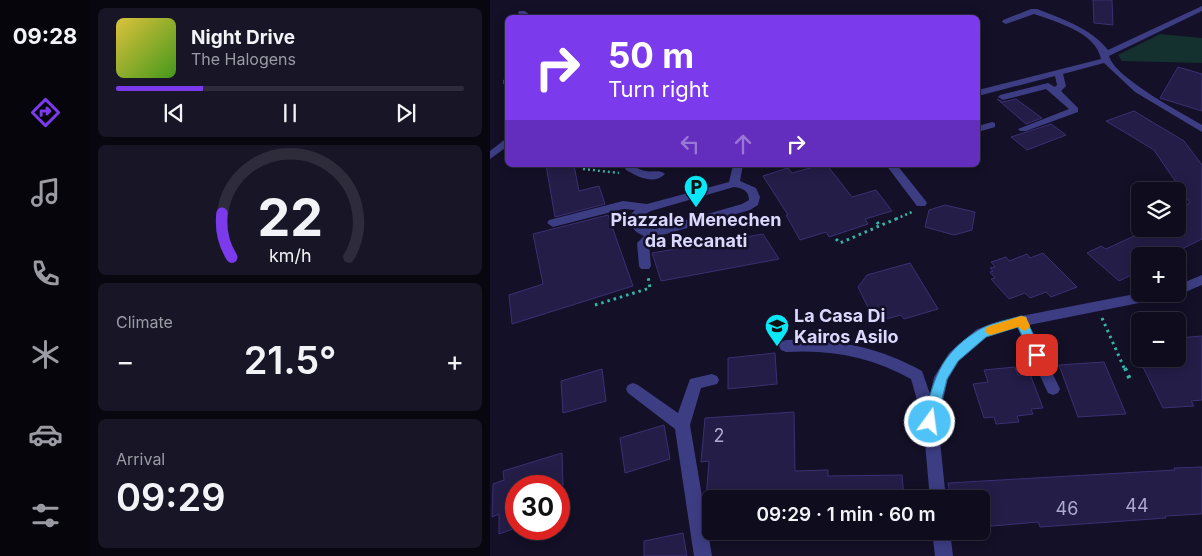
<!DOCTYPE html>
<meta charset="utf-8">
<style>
body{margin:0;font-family:Inter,sans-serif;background:#171526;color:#f1f3f6;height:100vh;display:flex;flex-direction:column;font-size:19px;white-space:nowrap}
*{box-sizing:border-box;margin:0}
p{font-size:16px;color:#9b9ba4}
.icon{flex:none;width:28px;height:28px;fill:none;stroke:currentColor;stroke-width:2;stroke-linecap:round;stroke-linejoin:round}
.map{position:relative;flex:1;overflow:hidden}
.sheet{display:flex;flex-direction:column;gap:8px;padding:8px;background:#080710;width:400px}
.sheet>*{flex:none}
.top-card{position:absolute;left:15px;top:15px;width:475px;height:152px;border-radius:8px;box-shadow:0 2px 12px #0003,0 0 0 1px #2e2c3b;background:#7c3aed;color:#fff;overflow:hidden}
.tools{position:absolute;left:641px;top:182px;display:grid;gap:10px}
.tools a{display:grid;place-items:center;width:55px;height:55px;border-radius:8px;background:#0e0c1d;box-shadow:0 2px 12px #0003,0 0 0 1px #2e2c3b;font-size:25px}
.speed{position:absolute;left:15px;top:475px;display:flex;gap:10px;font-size:25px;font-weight:700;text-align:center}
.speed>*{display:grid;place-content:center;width:65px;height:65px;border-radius:50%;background:#0e0c1d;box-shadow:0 2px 12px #0003,0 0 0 1px #2e2c3b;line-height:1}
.speed .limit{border:8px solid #d22;background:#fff;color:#111}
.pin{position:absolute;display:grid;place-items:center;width:42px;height:42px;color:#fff;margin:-21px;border-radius:10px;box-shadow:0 2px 8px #0006}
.me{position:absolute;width:55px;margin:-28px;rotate:14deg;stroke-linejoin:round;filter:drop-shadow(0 0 4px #0008)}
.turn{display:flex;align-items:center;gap:18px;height:105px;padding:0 20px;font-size:22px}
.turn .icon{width:65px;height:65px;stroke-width:2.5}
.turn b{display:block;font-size:35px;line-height:42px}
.lanes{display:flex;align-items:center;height:48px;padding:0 20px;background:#0003;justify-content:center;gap:25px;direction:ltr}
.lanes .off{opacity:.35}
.big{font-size:38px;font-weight:600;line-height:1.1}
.sheet .widget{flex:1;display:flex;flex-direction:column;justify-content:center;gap:8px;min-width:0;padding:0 18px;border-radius:8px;background:#171526}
.sheet .dial{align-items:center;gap:0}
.dial svg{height:130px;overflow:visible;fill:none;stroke:#2e2c3b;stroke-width:7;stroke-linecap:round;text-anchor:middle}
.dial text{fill:#f1f3f6;stroke:none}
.song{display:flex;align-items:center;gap:15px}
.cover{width:60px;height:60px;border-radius:8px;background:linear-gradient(135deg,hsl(50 70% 55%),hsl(100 70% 35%))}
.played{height:5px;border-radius:2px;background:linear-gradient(90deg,#7c3aed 25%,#2e2c3b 25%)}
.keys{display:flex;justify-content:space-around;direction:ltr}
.heat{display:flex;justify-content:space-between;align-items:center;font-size:28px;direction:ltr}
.trip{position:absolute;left:212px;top:490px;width:288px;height:50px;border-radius:8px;background:#0e0c1d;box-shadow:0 2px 12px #0003,0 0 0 1px #2e2c3b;font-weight:600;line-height:50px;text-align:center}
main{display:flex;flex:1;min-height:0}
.tabs{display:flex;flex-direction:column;width:90px;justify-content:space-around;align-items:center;background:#06050c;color:#9b9ba4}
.tabs .icon{width:35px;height:35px}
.tabs .current{color:#7c3aed}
.tabs b{font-size:22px;color:#f1f3f6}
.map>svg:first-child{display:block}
.green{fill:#14312f}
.building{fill:#241d47;stroke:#3b3073}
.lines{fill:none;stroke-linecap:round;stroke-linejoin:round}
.path-far2{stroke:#34b6a9;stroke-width:2.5;stroke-dasharray:2 3;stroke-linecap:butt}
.path-far1{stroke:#34b6a9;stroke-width:3;stroke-dasharray:2.5 4;stroke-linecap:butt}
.path{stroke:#34b6a9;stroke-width:4;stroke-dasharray:3 5;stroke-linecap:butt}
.minor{fill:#3d3d84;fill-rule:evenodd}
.route{fill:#4fc3f7;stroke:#337fa1}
.slow{fill:#f59e0b}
.labels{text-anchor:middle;stroke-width:5;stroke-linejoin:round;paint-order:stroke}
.poi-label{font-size:18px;font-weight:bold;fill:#dbd8fe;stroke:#131027}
.near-number-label{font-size:18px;fill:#ada9d0}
</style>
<main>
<nav class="tabs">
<b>09:28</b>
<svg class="icon current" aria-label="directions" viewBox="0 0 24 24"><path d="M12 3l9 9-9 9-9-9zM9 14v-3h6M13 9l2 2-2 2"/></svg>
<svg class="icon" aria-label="music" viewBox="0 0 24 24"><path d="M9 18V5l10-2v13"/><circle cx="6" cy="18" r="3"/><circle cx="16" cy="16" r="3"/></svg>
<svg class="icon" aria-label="phone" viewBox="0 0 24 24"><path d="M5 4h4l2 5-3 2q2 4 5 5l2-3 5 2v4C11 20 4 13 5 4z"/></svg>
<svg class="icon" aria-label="climate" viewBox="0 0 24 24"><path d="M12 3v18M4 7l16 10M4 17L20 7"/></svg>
<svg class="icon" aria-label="car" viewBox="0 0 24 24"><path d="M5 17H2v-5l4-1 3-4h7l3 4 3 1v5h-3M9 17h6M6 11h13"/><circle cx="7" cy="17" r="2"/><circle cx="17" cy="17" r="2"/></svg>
<svg class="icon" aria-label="filters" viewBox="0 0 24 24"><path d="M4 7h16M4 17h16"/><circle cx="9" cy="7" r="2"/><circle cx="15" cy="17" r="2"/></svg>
</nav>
<section class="sheet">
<div class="widget">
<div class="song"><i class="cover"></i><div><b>Night Drive</b><p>The Halogens</p></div></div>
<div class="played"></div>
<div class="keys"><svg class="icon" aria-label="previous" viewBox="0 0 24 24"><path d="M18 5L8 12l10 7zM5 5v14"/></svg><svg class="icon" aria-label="pause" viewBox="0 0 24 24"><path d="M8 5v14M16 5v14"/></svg><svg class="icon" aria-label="next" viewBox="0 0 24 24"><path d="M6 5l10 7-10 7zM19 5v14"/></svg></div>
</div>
<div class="widget dial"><svg viewBox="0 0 100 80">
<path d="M14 69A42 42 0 1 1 86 69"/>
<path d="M14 69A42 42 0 0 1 8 42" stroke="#7c3aed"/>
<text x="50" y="56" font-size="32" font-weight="700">22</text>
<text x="50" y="72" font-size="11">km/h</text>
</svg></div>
<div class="widget"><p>Climate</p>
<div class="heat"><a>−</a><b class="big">21.5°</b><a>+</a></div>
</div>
<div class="widget"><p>Arrival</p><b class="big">09:29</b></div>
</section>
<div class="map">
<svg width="712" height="556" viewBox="0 0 712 556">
<rect width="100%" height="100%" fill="#131027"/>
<path class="green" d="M670,34l42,4v25l-80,-2 -4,-6z"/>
<g class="building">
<path d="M603,0h19l1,25 -19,-2z"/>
<path d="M688,67l24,7v37l-42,-13z"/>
<path d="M507,99l6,3 13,-3 26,19 -16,6z"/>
<path d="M644,111l50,30 18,24v74l-34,17h-28v15l-21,10 -32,-28 14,-7 5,3 43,-20h29v-20l12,-6 -36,-53 -48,-29z"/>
<path d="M561,124l15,11 -39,15 -16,-13z"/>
<path d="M56,165h28l5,26 20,-5 6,18 -50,13z"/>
<path d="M331,165h6l25,32 24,-7 16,21 -27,8 3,5 -39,13 -3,-5 -26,8 -14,-25h2l-25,-39 25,-8 4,5z"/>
<path d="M455,205l30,7 -3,18 -18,5 -29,-8 4,-17z"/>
<path d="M118,215l25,71 -121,38 -3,-29 34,-11 -10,-50z"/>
<path d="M273,234l16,25 -118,22 -9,-28z"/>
<path d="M553,253l34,34 -26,10 -5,-5 -16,6 -5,-5 -16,6 -18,-20 4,-1 -5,-6 3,-1 -3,-3 5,-1 -4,-5 15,-5 3,4 18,-7 3,4z"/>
<path d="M420,263l28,46 -34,10 -3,-4 -26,7 -17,-35 9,-12z"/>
<path d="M712,336v64l-11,1 3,5 -31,2 -24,-49h39v-21z"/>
<path d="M285,353l2,31 -49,5v-31z"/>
<path d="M614,362l22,52 -48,3 -19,-52z"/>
<path d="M525,367l3,8 12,-1 13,34 -12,1 2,5 -16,2 2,6 -23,2 -2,-7 -10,1 -11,-34 15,-2 -4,-12z"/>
<path d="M112,369l4,32 -43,12 -2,-32z"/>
<path d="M304,412l1,59 33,-1v6l74,-1 2,24h-198l3,-38 -8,1 4,-44z"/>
<path d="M174,425l6,34 -45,14 -5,-35z"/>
<path d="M72,453l1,33h-47v42l-17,6v-20l-7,3 1,-33 11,-4 -1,-9z"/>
<path d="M712,467v47l-37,2 1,2 -126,9 -2,-5 -57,5v-28h-30l-3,-16 227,-13 -1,-2z"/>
<path d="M193,533l4,23h-43v-15z"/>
</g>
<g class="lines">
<g class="path-far2">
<path d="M93,169l36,4"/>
<path d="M406,219l16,-7"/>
</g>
<g class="path-far1">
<path d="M387,222l3,4"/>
<path d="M346,239l4,4 58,-25"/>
<path d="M105,305l55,-17 -2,-12"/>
<path d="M612,318l23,52"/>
</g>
<path class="path" d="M635,368l6,14"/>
<g class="minor">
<path d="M712,6v5l-93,45c6,22 73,57 93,69v7l-67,-40 -31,-29 -41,11 3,12 -5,5 17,17v4l-52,19h-6l-2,-2 51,-20 -23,-20 -43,11 -5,-3 2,-2 48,-12 7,4 2,-2 -2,-9 -77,20v-6l123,-31c-5,-27 -45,-37 -67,-45l-28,10 -4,-2 1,-2 28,-11h6c25,10 54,19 71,41z"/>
<path d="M29,11h6l8,7h-10l-5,-5z"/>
<path d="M18,78v6h-5v-4z"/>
<path d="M502,122l3,1v4l-17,5v-6z"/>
<path d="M18,137v9l-18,13v-8z"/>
<path d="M137,165h12l-2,3c12,7 21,0 28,6 -11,11 -27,3 -39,-4l-1,-2z"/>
<path d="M243,165h10l-3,16 16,7 4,9 -2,8 -8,5 -91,26 -10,8 2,22 -2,3h-8l-2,-3 -2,-23 7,-7c-11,-4 -15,-11 -13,-22l4,-4 -12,-1 -70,18 -6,-4 2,-3 74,-19 24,3 82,-22zM244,187c9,1 15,4 15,13l-7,4 -87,25 -8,-1 -4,-3 -1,-9 9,-5z"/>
<path d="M396,165h11l28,35 2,3 -2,3h-8z"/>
<path d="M712,275v10l-24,10 -3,-1h3v-9z"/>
<path d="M650,293l25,1 -1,3 -5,2 -130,26 31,64 -2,4 -5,2 -5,-2 -31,-66 -30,10 -28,24 -11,18 -10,43 8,77h-16l-7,-78 -12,-42c-39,-22 -80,-30 -125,-27l-5,-2 -2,-4 2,-4 5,-2c48,-2 93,7 136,31l8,23 4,-17 15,-24 28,-24 44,-13z"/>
<path d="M222,374l5,2 2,4 -2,4 -16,4 -11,37 22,131h-18l-19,-127 -47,-36 -2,-4 2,-4 5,-2 5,2 40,28 12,-34z"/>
<path d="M442,531h18l3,25h-18z"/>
</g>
</g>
<path class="route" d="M531,316l5,1 1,4 16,34 -2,4 -4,1 -4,-1 -15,-32 -32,10 -28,24 -11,18 -12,47 -5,2 -5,-2 -2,-4c11,-42 15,-66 54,-91 12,-8 31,-11 44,-15z"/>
<path class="slow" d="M531,316l5,1 4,9 -2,3 -4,2 -6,-4 -27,8 -4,-1 -2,-4 2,-3z"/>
<defs>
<symbol id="parking-pin" viewBox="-11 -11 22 30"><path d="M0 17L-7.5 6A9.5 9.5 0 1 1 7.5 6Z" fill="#0ae8f8" stroke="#131027"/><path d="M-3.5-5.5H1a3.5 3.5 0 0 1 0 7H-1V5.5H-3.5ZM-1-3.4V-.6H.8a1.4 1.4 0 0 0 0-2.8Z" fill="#111"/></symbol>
<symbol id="school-pin" viewBox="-11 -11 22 30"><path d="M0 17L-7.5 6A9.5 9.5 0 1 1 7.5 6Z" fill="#0ae8f8" stroke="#131027"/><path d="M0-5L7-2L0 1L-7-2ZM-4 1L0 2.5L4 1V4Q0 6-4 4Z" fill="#111"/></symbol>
</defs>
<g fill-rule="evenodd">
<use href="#parking-pin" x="192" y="173" width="28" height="38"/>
<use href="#school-pin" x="273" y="312" width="28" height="38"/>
</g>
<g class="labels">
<g class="poi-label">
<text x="206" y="226">Piazzale Menechen<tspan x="206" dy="21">da Recanati</tspan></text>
<text x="304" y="322" text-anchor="start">La Casa Di<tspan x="304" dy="21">Kairos Asilo</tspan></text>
</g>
<g class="near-number-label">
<text x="229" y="442">2</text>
<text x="647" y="512">44</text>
<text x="577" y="515">46</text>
</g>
</g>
</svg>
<div class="tools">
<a><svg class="icon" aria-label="layers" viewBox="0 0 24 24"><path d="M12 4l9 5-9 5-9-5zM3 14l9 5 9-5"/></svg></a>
<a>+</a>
<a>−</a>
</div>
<div class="speed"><div class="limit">30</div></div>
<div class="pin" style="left:547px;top:355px;background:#d93025"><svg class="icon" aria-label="arrive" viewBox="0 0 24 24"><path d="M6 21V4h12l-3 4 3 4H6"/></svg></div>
<svg class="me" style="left:440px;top:422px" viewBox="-20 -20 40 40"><circle r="17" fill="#4fc3f7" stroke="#fff" stroke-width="3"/><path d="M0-11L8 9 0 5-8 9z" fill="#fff"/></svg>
<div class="trip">09:29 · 1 min · 60 m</div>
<div class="top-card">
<div class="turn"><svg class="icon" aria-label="right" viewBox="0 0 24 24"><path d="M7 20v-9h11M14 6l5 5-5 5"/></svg><div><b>50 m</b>Turn right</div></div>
<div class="lanes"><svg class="icon off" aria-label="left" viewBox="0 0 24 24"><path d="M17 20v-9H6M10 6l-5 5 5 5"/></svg><svg class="icon off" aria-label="ahead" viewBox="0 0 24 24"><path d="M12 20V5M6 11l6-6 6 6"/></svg><svg class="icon" aria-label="right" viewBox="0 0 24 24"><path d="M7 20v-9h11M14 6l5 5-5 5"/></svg></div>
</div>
</div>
</main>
